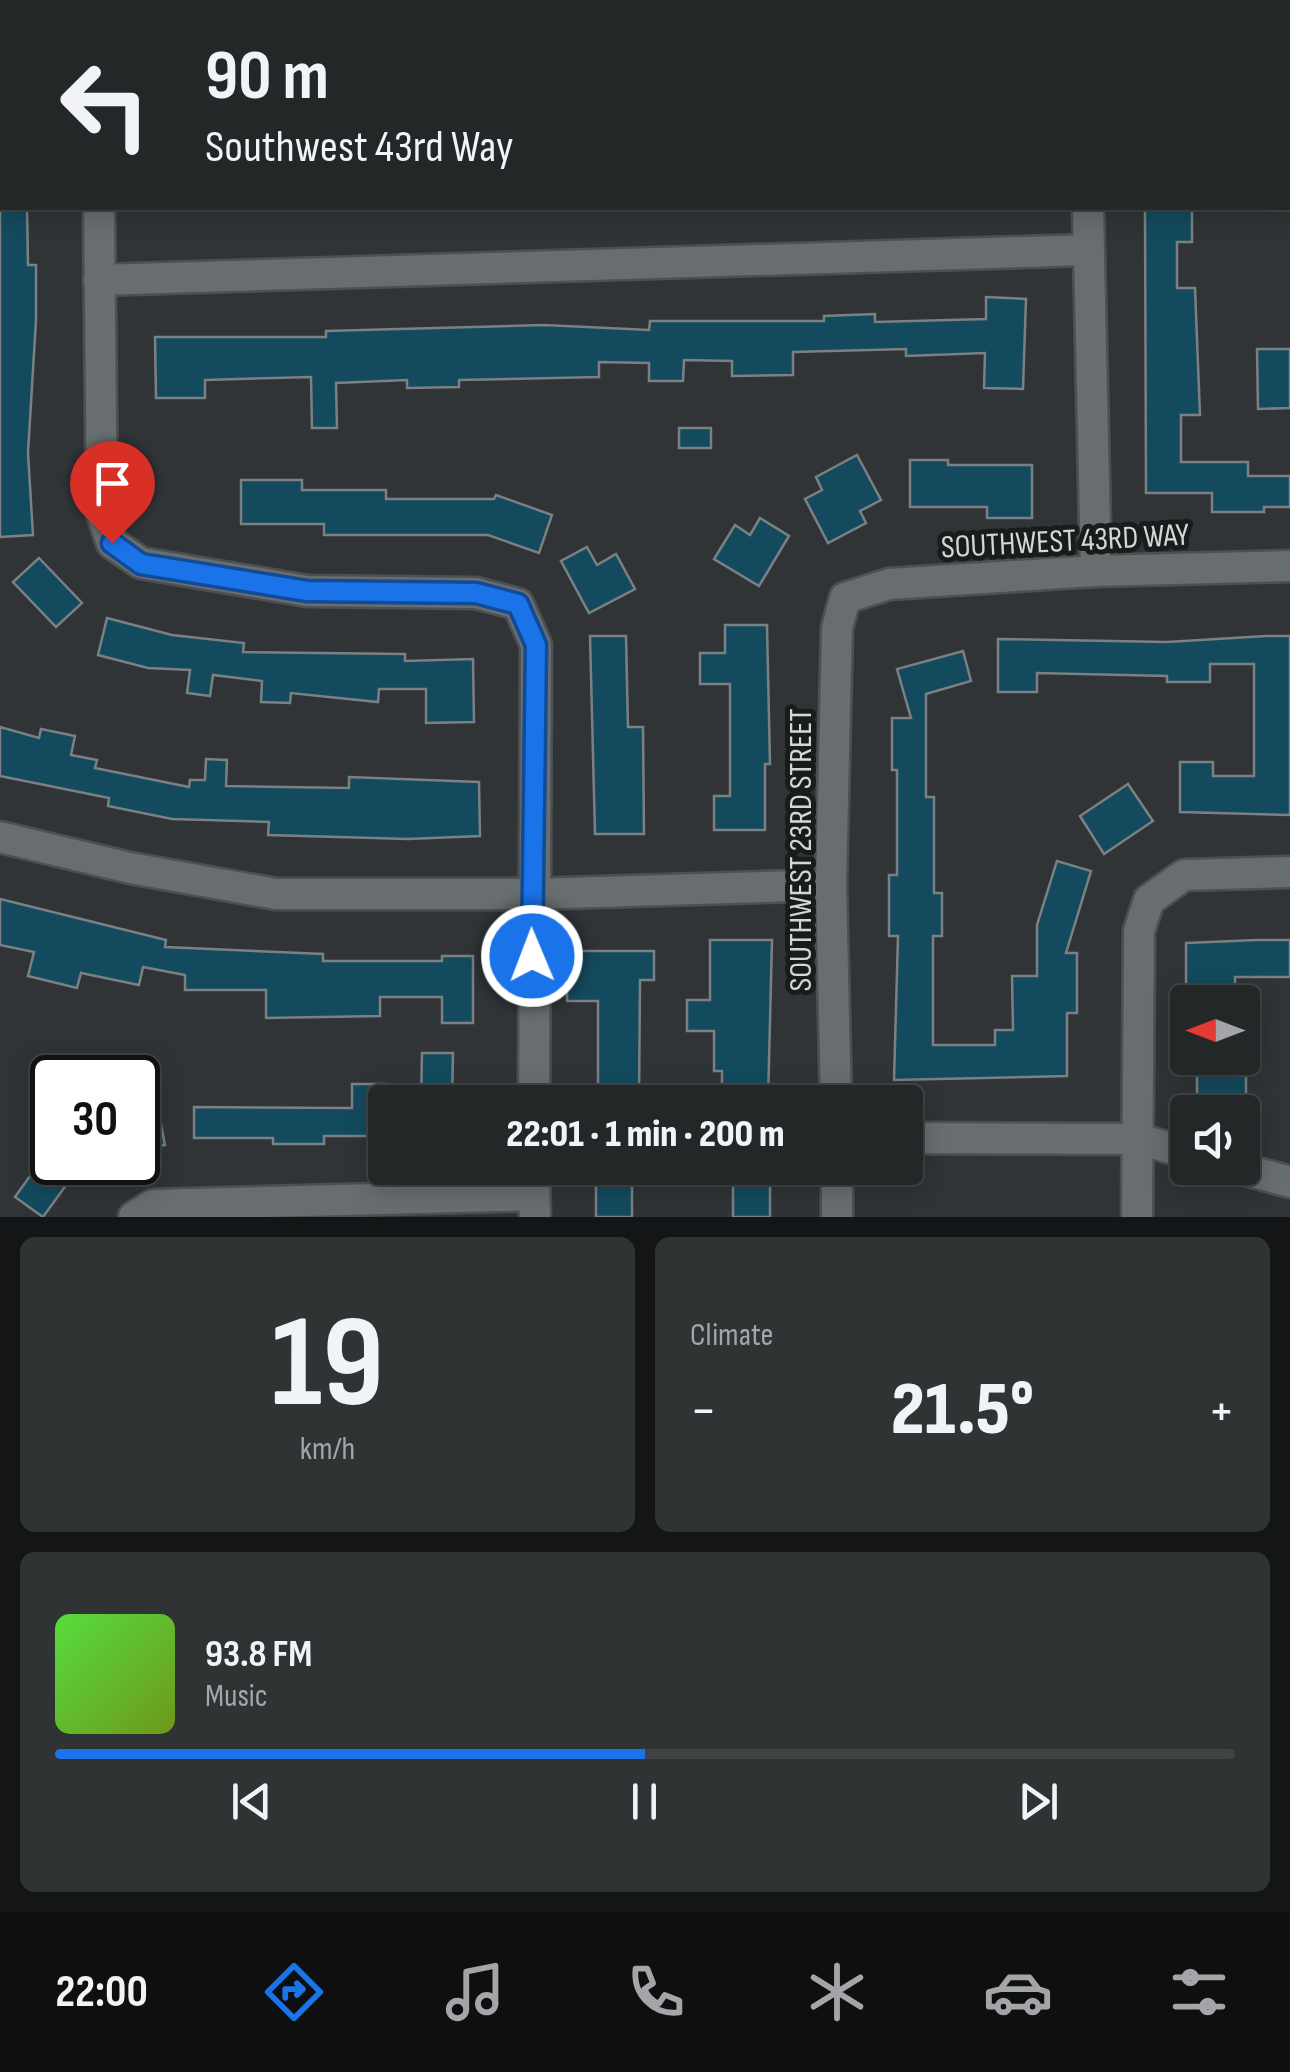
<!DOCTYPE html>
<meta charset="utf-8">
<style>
body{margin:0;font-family:"Sofia Sans Condensed",sans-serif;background:#303334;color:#f1f3f6;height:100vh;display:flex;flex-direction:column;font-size:38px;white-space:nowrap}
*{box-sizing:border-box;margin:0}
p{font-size:32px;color:#a3a5a8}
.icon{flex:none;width:55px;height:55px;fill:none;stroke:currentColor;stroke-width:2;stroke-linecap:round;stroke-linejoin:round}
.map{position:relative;height:1217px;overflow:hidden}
.details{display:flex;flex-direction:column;gap:20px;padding:20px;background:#141516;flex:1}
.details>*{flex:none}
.banner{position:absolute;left:0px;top:0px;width:1290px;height:210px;box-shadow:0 5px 25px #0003,0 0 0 2px #414445;background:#242728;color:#f1f3f6;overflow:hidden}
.needle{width:65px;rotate:270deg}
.fabs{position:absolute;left:1170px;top:985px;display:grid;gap:20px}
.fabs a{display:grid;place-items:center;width:90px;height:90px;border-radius:10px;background:#242728;box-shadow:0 5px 25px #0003,0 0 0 2px #414445;font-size:50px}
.speed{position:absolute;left:30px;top:1055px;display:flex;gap:20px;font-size:50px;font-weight:700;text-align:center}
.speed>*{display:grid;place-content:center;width:130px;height:130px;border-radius:50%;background:#242728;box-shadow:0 5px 25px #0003,0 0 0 2px #414445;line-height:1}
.speed .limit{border:5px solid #111;border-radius:15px;background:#fff;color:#111}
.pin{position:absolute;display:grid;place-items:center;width:85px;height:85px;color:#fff;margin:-102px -42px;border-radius:50% 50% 50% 0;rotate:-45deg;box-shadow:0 0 10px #0007}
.pin .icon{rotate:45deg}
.me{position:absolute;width:110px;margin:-55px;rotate:359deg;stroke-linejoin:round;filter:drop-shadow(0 0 8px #0008)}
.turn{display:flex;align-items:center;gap:35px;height:210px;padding:0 40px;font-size:45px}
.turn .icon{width:130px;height:130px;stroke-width:2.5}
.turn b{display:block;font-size:70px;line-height:85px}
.big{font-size:75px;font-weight:800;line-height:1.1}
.details .widget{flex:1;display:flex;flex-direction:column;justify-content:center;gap:15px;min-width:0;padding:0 35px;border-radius:15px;background:#303334}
.details .dial{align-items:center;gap:0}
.dial b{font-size:130px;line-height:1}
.song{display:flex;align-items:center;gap:30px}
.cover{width:120px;height:120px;border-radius:15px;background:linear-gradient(135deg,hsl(110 70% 55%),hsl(80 70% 35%))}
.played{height:10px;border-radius:5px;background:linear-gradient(90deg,#1a73e8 50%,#414445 50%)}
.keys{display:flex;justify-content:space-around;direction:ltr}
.heat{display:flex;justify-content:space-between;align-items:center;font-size:55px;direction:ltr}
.details .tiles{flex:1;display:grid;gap:20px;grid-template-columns:1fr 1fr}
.widget:last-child{grid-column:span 2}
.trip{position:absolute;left:368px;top:1085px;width:555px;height:100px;border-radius:10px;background:#242728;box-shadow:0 5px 25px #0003,0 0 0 2px #414445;font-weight:800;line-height:100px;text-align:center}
.tab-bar{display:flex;height:160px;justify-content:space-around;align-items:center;background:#0e1010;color:#a3a5a8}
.tab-bar .icon{width:70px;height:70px}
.tab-bar .selected{color:#1a73e8}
.tab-bar b{font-size:45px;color:#f1f3f6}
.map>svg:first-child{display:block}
.building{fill:#144a5e;stroke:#7b8083;stroke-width:2.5}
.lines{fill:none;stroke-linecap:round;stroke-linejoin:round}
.minor-casing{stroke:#4d5052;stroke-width:35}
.minor{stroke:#686d6f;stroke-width:30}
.route-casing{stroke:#114b97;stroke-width:25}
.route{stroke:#1a73e8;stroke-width:18}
.labels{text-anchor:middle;stroke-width:10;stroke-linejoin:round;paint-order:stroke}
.street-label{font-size:32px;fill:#d4d7d8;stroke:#1a1c1c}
</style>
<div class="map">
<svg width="1290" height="1217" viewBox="0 0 1290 1217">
<rect width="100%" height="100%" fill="#303436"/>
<g class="building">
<path d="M0,208h27l1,57h8v55l-8,133 5,82 -33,2z"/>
<path d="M1145,208h47v34h-15v46h18l5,127h-19v47h67v14h42v31h-26v5h-52v-19h-66z"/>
<path d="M986,297l40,2 -3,90 -39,-1 1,-35 -79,3v-7l-113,3v23l-61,1v-15l-48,-1 -1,21h-34v-18l-50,-1v15l-140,3v7l-52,1v-8l-71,3 1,45h-25l-1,-51 -106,3v18h-49l-1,-61h171v-6l218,-6 105,5 1,-9h174v-5l51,-2v8l111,-3z"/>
<path d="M1257,349h33v59l-32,1z"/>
<rect x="679" y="428" width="32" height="20"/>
<path d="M857,455l24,45 -21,11 6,12 -38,20 -23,-44 17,-9 -6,-13z"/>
<path d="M910,460h38v5h84v53h-45v-11h-77z"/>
<path d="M241,480h61v10h84v9h108l2,-4 56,20 -13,38 -51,-18h-164v-11h-83z"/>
<path d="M760,518l29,18 -30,50 -45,-27 21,-34 15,10z"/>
<path d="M587,547l10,18 19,-11 19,35 -46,24 -28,-52z"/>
<path d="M39,558l43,45 -26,24 -43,-45z"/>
<path d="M107,618l65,17 72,8 -1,9 162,2v7l68,-2 1,63 -48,1v-34h-47l-1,13 -87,-9 -1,10 -29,-1 1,-21 -49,-6 -3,21 -23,-3 3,-23 -42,-2 -50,-13z"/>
<path d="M725,625h42l3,139h-5v66h-51v-34h16v-112h-30v-31h25z"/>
<path d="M590,636h36l2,91h15l1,107h-49z"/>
<path d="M1266,636h24v179l-110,-3v-50h33v14h41v-112h-44v18h-43v-6l-130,-3v19h-39v-53l169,3z"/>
<path d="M963,651l8,30 -45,13v103h8v96h8v43h-9v109h62v-15h18l-1,-54h25v-51l20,-64 34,10 -25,82h11v60h-10v63l-173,4 4,-144h-9v-61h8v-105h-5v-52h19l-14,-49z"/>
<path d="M0,727l39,11 2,-9 34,7 -4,19 26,5 -2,8 94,19 1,-7h15l1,-21 21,1 -1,26 123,2v-11l130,5 1,54 -72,3 -140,-4 1,-13 -97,-3 -64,-13 1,-8 -109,-22z"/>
<path d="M1128,784l25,37 -49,33 -24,-38z"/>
<path d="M0,899l166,41 -1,7 158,7v7h119v-5h31v67h-31v-26h-62v19l-114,2v-28h-81v-15l-42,-8 -4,18 -58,-12 -4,15 -49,-12 6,-24 -34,-7z"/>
<path d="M710,940h62l-4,162h-46v-31h-8v-40h-27v-31h23z"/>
<path d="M1257,940h33v37h-55v25h-49v-59z"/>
<path d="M567,951h87v29h-14l-1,122h-41v-101h-31z"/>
<path d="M422,1053h31l-1,49h-31z"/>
<path d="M1197,1058l49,2v51h-49z"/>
<path d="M352,1084h33v52h-61v8h-51v-6h-79v-31l158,1z"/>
<path d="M157,1104l8,41 -27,5v-42z"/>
<path d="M40,1162h43l-40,55 -28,-20z"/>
<rect x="733" y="1173" width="37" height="44"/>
<rect x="596" y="1174" width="36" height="43"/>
</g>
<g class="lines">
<defs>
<g id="minor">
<path d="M100,2v-2"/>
<path d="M1088,2v-2"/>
<path d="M99,208l3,306 10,29 29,20 166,28 169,2 42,11 18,41 -2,457"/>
<path d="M1088,208l8,363"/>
<path d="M99,280l989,-30"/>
<path d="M0,837l130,31 146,26h256l299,-9"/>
<path d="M836,1102l-5,-217 6,-257 8,-30 44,-14 207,-13 194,-5"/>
<path d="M905,1138l233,1 50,14"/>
<path d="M534,1168l1,49"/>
<path d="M837,1168v49"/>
<path d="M1239,1168l51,14"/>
<path d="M134,1217l19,-12 381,-10"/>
<path d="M1137,1217l2,-286 10,-31 35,-25 106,-3"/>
</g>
</defs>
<use href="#minor" class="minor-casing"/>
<use href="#minor" class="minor"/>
</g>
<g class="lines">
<defs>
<path id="route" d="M112,543l29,21 166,27 169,2 42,11 18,41 -4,311"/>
</defs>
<use href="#route" class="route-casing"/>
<use href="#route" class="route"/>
</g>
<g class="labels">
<g class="street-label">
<text transform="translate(1065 540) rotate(-3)" y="11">SOUTHWEST 43RD WAY</text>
<text transform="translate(800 850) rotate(-90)" y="11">SOUTHWEST 23RD STREET</text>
</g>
</g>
</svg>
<div class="fabs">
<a><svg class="needle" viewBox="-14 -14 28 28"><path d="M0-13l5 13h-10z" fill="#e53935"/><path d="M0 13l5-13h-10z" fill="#a3a5a8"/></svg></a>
<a><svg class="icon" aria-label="sound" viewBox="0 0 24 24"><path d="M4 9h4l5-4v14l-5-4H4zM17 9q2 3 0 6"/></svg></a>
</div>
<div class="speed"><div class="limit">30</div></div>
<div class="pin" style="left:112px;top:543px;background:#d93025"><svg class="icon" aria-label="arrive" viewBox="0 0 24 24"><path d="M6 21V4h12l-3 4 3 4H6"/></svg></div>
<svg class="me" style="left:532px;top:956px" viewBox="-20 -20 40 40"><circle r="17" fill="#1a73e8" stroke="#fff" stroke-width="3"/><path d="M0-11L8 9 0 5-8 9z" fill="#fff"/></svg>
<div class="trip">22:01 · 1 min · 200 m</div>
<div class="banner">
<div class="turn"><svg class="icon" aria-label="left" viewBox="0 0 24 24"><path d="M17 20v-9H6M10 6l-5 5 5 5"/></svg><div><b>90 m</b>Southwest 43rd Way</div></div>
</div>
</div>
<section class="details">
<div class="tiles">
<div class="widget dial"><b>19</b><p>km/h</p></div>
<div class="widget"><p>Climate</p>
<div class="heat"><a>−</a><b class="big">21.5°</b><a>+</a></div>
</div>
<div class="widget">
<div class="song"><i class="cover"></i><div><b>93.8 FM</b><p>Music</p></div></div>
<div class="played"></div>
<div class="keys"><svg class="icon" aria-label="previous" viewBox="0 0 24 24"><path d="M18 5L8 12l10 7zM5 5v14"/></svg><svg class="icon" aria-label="pause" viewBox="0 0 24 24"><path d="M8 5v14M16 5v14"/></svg><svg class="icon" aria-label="next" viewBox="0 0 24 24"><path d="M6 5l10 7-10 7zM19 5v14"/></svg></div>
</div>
</div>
</section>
<nav class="tab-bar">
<b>22:00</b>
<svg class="icon selected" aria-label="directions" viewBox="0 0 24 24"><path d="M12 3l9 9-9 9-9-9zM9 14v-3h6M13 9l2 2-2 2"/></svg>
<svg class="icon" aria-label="music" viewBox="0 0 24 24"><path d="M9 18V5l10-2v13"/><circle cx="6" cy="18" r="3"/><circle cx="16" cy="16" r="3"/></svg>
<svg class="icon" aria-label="phone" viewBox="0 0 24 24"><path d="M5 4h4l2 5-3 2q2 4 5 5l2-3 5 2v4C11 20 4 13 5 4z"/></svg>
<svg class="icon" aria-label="climate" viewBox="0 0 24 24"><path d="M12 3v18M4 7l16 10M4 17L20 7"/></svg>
<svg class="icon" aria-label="car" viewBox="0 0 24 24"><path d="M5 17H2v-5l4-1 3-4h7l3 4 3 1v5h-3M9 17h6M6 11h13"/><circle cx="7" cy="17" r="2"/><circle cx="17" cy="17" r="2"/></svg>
<svg class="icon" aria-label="filters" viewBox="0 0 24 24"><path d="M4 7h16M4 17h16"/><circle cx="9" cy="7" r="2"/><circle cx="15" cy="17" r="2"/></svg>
</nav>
